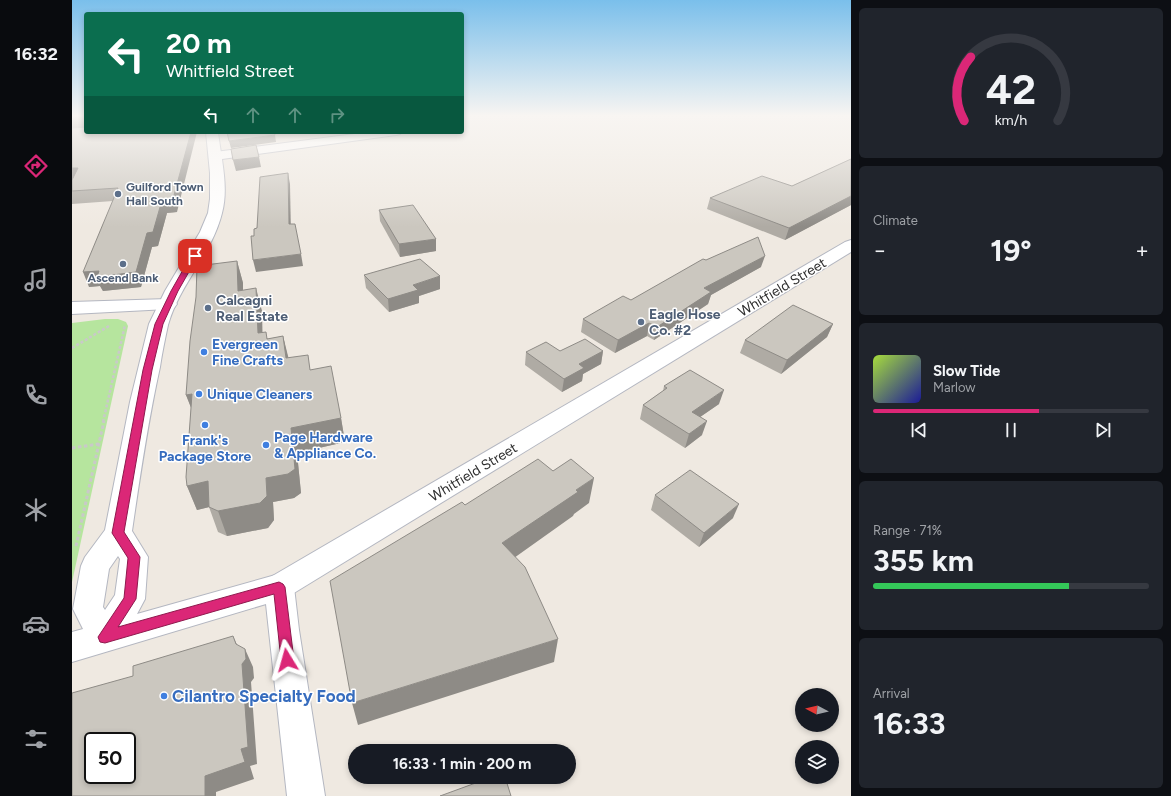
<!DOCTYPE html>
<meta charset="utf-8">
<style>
body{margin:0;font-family:Figtree,sans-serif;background:#20242c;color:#f1f3f6;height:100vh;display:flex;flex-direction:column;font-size:15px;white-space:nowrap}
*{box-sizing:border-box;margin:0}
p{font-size:13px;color:#9ea1a6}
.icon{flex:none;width:22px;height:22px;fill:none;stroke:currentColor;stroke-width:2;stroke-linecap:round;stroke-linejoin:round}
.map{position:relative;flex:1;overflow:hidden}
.side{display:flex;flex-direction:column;gap:8px;padding:8px;background:#0d0f14;width:320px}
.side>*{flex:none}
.hud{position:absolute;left:12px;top:12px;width:380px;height:122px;border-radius:4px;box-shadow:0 2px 6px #0003;background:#0b6e4f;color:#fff;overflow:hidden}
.needle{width:26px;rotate:277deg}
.fabs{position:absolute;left:723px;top:688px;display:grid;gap:8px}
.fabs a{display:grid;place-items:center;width:44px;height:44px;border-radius:50%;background:#171b24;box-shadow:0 2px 6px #0003;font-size:20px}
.speed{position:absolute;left:12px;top:732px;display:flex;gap:8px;font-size:20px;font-weight:700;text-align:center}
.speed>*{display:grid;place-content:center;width:52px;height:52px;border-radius:50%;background:#171b24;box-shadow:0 2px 6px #0003;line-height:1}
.speed .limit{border:2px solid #111;border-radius:6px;background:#fff;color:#111}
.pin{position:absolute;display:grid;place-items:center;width:34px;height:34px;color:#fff;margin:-17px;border-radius:8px;box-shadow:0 2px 6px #0006}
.me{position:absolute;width:44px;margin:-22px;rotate:352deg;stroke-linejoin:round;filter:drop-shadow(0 0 3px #0008)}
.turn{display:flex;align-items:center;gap:14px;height:84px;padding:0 16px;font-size:18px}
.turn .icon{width:52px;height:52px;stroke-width:2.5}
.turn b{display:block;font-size:28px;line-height:34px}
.lanes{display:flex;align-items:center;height:38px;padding:0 16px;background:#0003;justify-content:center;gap:20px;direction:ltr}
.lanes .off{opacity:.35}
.big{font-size:30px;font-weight:700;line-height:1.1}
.side .widget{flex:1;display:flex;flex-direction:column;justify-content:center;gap:6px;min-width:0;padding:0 14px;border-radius:6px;background:#20242c}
.side .dial{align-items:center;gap:0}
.dial svg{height:104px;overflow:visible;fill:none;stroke:#363941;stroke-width:7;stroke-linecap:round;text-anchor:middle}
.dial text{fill:#f1f3f6;stroke:none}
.song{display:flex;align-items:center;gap:12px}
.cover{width:48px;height:48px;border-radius:6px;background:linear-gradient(135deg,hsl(80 70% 55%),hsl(240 70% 35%))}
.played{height:4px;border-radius:2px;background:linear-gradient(90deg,#db2777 60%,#363941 60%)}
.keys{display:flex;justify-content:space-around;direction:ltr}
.heat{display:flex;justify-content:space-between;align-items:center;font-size:22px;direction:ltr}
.charge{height:6px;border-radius:3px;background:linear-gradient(90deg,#34c759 71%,#363941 0)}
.trip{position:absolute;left:276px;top:744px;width:228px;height:40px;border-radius:20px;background:#171b24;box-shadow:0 2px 6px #0003;font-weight:700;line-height:40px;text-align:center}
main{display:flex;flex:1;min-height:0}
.menu{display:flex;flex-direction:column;width:72px;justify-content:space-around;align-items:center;background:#090b0e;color:#9ea1a6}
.menu .icon{width:28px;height:28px}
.menu .selected{color:#db2777}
.menu b{font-size:18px;color:#f1f3f6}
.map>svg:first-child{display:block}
.green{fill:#b6e59e}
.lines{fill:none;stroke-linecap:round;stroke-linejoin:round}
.minor-casing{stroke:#b4b7c1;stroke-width:2}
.tertiary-casing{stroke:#b4b7c1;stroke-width:2}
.secondary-casing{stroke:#b4b7c1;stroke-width:2}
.path-far1{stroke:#c9c9c9;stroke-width:2.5;stroke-dasharray:3 2;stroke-linecap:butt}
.path{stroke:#c9c9c9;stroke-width:3;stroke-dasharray:3.5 2.5;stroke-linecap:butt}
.minor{fill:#fff;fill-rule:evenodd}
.tertiary{fill:#fff;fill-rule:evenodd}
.secondary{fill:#fff;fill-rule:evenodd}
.wall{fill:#afaba4}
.shaded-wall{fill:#8e8b86}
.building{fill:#cbc7bf;stroke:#8e8b86;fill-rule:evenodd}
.route{fill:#db2777;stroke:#8e194d}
.service-dot{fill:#5c6f8a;stroke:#fff;stroke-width:1.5}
.shop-dot{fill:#3f7fe0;stroke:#fff;stroke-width:1.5}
.labels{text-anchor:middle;stroke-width:3;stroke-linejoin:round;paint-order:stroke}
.far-service-label{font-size:12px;font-weight:bold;fill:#4e5e75;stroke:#fff;text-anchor:start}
.street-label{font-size:14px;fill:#2e2e2e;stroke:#fff}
.service-label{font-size:14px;font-weight:bold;fill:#4e5e75;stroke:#fff;text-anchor:start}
.shop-label{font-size:14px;font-weight:bold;fill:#366cbe;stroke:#fff;text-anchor:start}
.near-shop-label{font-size:17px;font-weight:bold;fill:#366cbe;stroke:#fff;text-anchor:start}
</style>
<main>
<nav class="menu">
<b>16:32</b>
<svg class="icon selected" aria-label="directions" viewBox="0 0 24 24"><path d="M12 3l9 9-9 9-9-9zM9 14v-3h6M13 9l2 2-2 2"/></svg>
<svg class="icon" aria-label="music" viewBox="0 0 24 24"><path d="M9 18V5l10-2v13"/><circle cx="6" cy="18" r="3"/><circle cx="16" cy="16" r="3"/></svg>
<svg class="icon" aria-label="phone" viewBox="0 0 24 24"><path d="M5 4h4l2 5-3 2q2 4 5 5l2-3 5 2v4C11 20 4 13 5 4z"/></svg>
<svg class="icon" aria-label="climate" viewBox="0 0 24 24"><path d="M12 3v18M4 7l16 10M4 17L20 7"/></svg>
<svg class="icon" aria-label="car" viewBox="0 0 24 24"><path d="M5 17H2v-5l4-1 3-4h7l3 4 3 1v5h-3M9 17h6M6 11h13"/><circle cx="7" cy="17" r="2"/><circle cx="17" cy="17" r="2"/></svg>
<svg class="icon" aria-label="filters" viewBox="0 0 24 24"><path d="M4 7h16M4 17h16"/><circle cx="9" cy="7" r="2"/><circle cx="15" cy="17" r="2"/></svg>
</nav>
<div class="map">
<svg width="779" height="796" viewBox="0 0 779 796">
<rect width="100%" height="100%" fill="#efe9e1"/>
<path class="green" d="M33,319h13l8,3 2,4 -56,256v-259z"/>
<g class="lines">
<defs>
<g id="minor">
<path d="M298,132h32l-2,2 -4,1 -181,25 -4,-1 -2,-3 2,-3 4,-1z"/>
<path d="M779,240v12l-562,344 -10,4 -10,-4 -5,-9 5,-9 576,-336z"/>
</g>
<path id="tertiary" d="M96,299l6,1 3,4 -3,4 -6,1 -96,5v-12z"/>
<path id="secondary" d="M134,132h12c3,26 11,55 4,81 -10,41 -43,72 -54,112 -3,14 -6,28 -8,42 -12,54 -20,109 -28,164l16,26 -3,42 -8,15 142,-40 10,4 5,9 5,43 26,166h-38l-21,-192 -194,58v-30l11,-3 -10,-20 8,-43 4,-9 20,-27 25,-128 19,-78 16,-33 35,-59 8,-19 2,-14v-26zM46,556l2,3 -5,36 -10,15 -2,-3 6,-38z"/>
</defs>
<use href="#minor" class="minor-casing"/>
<use href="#tertiary" class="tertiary-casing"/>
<use href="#secondary" class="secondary-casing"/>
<g class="path-far1">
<path d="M0,348l37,-22"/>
<path d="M31,422l22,-97"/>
</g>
<g class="path">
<path d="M0,448l27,-4"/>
<path d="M4,546l28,-125"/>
</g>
<use href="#minor" class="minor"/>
<use href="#tertiary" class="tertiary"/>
<use href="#secondary" class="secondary"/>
</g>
<g class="wall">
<path d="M0,115h14v17l91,80 -10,1 -9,33 -6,1 -11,40 -38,4 -3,-5 -11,1 24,-86 -41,3z"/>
<path d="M779,159v46l-66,35 -78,-31 3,-11 82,-12z"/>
<path d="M307,210l57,41 -36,6 -20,-36z"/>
<path d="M634,260l55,7 -50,28 -3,9 -54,36 -7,-4 -32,17 -34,-21 2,-13 48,-19z"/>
<path d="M165,261l6,22v7l19,21v21l6,7 15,-3 5,22 22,12 31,48 4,24 -48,11 4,40 -7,5 -21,4 1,18 -6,8 -41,8 -9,-4 -9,-25 -12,3 -10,-24 4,-79 -5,-12z"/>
<path d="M292,275l76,14 -21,7v7l-30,9 -23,-24z"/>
<path d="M761,324l-6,13 -46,37 -41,-21 5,-13z"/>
<path d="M531,351l-2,13 -18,10 -1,7 -20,11 -37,-27 1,-13z"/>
<path d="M592,386l55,18 -19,13 2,18 -17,13 -45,-29 3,-14 20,-14z"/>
<path d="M583,495l78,23 -34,29 -48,-37z"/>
</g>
<g class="shaded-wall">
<path d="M10,117l4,11 -14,1v-11z"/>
<path d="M119,132h6l-20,80 -10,1 -9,33 -6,1 -11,40 -38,4 -3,-5 -11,1 -6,-15 64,-39z"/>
<path d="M203,135l1,7 -45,6 -2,-7z"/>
<path d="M187,157l2,10 -25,4 -3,-11z"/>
<path d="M0,168h6l-6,13z"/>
<path d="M216,173l2,11 1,52 -2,-12z"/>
<path d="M779,196v9l-66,35 4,-12z"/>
<path d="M364,239v12l-36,6 -1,-13z"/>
<path d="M229,254l2,12 -47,6 -3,-12z"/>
<path d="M693,256l-4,11 -50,28 -3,9 -54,36 3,-13 47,-39z"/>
<path d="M165,261l6,22v30l-5,-22z"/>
<path d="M368,276v13l-21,7v7l-30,9 -1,-13 25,-14z"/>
<path d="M184,288l6,23 1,45 -5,-23z"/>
<path d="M577,323l-2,13 -32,17 3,-13z"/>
<path d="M761,324l-6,13 -46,37 6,-14z"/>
<path d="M211,336l6,24 -3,-2z"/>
<path d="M531,351l-2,13 -18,10 -1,7 -20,11 2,-13 15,-15z"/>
<path d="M652,390l-5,14 -32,22 5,-14z"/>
<path d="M120,394l3,24 -9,-23z"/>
<path d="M269,418l4,24 -48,11 4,40 -7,5 -21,4 1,18 -6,8 -41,8 -9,-25 48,-33 25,-50z"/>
<path d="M635,421l-5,14 -17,13 4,-14z"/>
<path d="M522,478l-5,25 -15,11 -1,2 -73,52 2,-25 74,-53z"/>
<path d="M136,481l10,24 -21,5 -10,-24z"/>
<path d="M667,504l-6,14 -34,29 5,-14z"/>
<path d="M161,636l8,18 4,-5 8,18 1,11 -3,4 6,82 -7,2 4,13 -38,13v4h-11v-20l36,-27z"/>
<path d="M486,639l-4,23 -196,63 -6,-22z"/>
</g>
<g class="building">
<path d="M0,115h14v4h-3l-1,-2 -10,1z"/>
<path d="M14,127v5h105l-18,67 -11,1 -9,32 -6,1 -11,39 -39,5 2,-6 -16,1 35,-84 -46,3v-11l6,-12h-6v-40z"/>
<path d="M155,132h47l1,3 -46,6z"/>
<path d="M184,145l3,12 -26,3 -2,-11z"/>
<path d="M779,159v37l-62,32 -79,-30 52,-22 30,10z"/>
<path d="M216,173l1,51h6l6,30 -48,6 -2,-24h3v-7l3,-1 3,-51z"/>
<path d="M341,205l23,34 -37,5 -20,-34z"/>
<path d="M686,237l7,19 -61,32 7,4 -54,35 -8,-4 -31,17 -35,-21 40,-23 8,4 72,-41 3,1z"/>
<path d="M348,259l20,17 -27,9 5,5 -30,9 -24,-24z"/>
<path d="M165,261l1,30 18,-3 2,45 8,-1 1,7 16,-3 3,22 22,-3 2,15 21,-4 10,52 -50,10 4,41 -7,5 -22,4 1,18 -7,7 -42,8 -9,-4 -1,-26 -21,5 -1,-9 6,-83 -6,1 4,-54 6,-44 1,-31z"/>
<path d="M721,305l40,19 -46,36 -42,-20z"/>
<path d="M513,339l18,12 -24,13 5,4 -20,11 -38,-27 20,-10 14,9z"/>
<path d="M618,370l34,20 -32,22 15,9 -18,13 -46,-29 24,-17 -3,-2z"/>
<path d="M466,459l15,12 18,-12 23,19 -18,12 2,2 -76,51 23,24 33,72 -206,64 -22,-122 132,-79 3,3z"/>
<path d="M618,470l49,34 -35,29 -49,-38z"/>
<path d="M161,636l3,8 9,5 1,10 -4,5 6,83 -7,2 4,13 -40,14v20h-133v-103l61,-17v-10zM21,741h34v34h-34z"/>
<path d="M420,777h13l6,19h-71z"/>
</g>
<linearGradient id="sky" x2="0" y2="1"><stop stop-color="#7abfeb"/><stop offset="0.51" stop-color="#f8f5f2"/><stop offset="1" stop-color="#f8f5f2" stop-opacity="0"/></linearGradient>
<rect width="779" height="227" fill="url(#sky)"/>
<path class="route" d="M120,254l6,2 -20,35 -15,33 -11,46 -28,162 16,25 -4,42 -18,28 161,-45 4,2 2,3 9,73 -2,5 -5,2 -4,-2 -2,-5 -7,-66 -169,49 -5,-1 -2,-5 26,-39 4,-40 -16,-25 31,-163 12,-46 16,-33z"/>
<g class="service-dot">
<circle cx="46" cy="194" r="4"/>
<circle cx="51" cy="264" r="4"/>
<circle cx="136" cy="308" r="4"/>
<circle cx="569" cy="322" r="4"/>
</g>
<g class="shop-dot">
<circle cx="132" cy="352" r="4"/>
<circle cx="127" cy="394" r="4"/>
<circle cx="133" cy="425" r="4"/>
<circle cx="194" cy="445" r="4"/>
<circle cx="92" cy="696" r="4"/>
</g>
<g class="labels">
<g class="far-service-label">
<text x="54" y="191">Guilford Town<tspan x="54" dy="14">Hall South</tspan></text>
<text x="51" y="282" text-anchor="middle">Ascend Bank</text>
</g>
<g class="street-label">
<text transform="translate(710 287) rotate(-31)" y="5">Whitfield Street</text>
<text transform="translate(401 472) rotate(-31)" y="5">Whitfield Street</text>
</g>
<g class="service-label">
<text x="144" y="305">Calcagni<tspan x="144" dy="16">Real Estate</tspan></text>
<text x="577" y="319">Eagle Hose<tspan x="577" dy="16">Co. #2</tspan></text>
</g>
<g class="shop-label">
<text x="140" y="349">Evergreen<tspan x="140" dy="16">Fine Crafts</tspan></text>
<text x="135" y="399">Unique Cleaners</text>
<text x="202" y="442">Page Hardware<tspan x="202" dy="16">&amp; Appliance Co.</tspan></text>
<text x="133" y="445" text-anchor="middle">Frank's<tspan x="133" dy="16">Package Store</tspan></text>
</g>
<g class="near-shop-label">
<text x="100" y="702">Cilantro Specialty Food</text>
</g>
</g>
</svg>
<div class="fabs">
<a><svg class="needle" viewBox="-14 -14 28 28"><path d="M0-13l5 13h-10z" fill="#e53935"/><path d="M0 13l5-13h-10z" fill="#9ea1a6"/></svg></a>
<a><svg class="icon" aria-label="layers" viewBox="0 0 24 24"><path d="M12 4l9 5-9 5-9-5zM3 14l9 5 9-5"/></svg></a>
</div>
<div class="speed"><div class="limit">50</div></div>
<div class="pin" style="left:123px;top:256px;background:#d93025"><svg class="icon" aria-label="arrive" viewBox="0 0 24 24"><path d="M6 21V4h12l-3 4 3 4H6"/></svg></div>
<svg class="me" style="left:215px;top:660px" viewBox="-20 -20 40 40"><path d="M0-17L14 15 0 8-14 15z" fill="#db2777" stroke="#fff" stroke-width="4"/></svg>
<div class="trip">16:33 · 1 min · 200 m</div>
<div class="hud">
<div class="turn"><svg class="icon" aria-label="left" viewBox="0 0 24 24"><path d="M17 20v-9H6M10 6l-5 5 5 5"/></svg><div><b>20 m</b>Whitfield Street</div></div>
<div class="lanes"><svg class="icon" aria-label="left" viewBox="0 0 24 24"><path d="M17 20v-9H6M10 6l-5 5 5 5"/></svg><svg class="icon off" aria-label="ahead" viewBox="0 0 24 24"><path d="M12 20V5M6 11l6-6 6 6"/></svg><svg class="icon off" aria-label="ahead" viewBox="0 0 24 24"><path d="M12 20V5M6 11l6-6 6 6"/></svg><svg class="icon off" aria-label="right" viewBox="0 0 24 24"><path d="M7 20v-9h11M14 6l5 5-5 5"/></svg></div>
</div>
</div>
<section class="side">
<div class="widget dial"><svg viewBox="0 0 100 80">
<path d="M14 69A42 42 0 1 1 86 69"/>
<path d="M14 69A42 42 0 0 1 19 20" stroke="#db2777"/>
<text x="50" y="56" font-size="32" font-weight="700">42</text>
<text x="50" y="72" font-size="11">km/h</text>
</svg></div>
<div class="widget"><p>Climate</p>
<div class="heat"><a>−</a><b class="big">19°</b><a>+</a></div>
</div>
<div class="widget">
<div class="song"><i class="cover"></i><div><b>Slow Tide</b><p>Marlow</p></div></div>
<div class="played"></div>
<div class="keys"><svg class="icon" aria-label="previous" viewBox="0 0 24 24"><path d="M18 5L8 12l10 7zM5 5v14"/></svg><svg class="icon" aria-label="pause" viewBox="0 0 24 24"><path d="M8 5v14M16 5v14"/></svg><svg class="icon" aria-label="next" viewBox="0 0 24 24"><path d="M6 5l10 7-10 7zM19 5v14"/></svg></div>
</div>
<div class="widget"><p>Range · 71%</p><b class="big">355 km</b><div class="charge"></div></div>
<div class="widget"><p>Arrival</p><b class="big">16:33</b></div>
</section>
</main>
